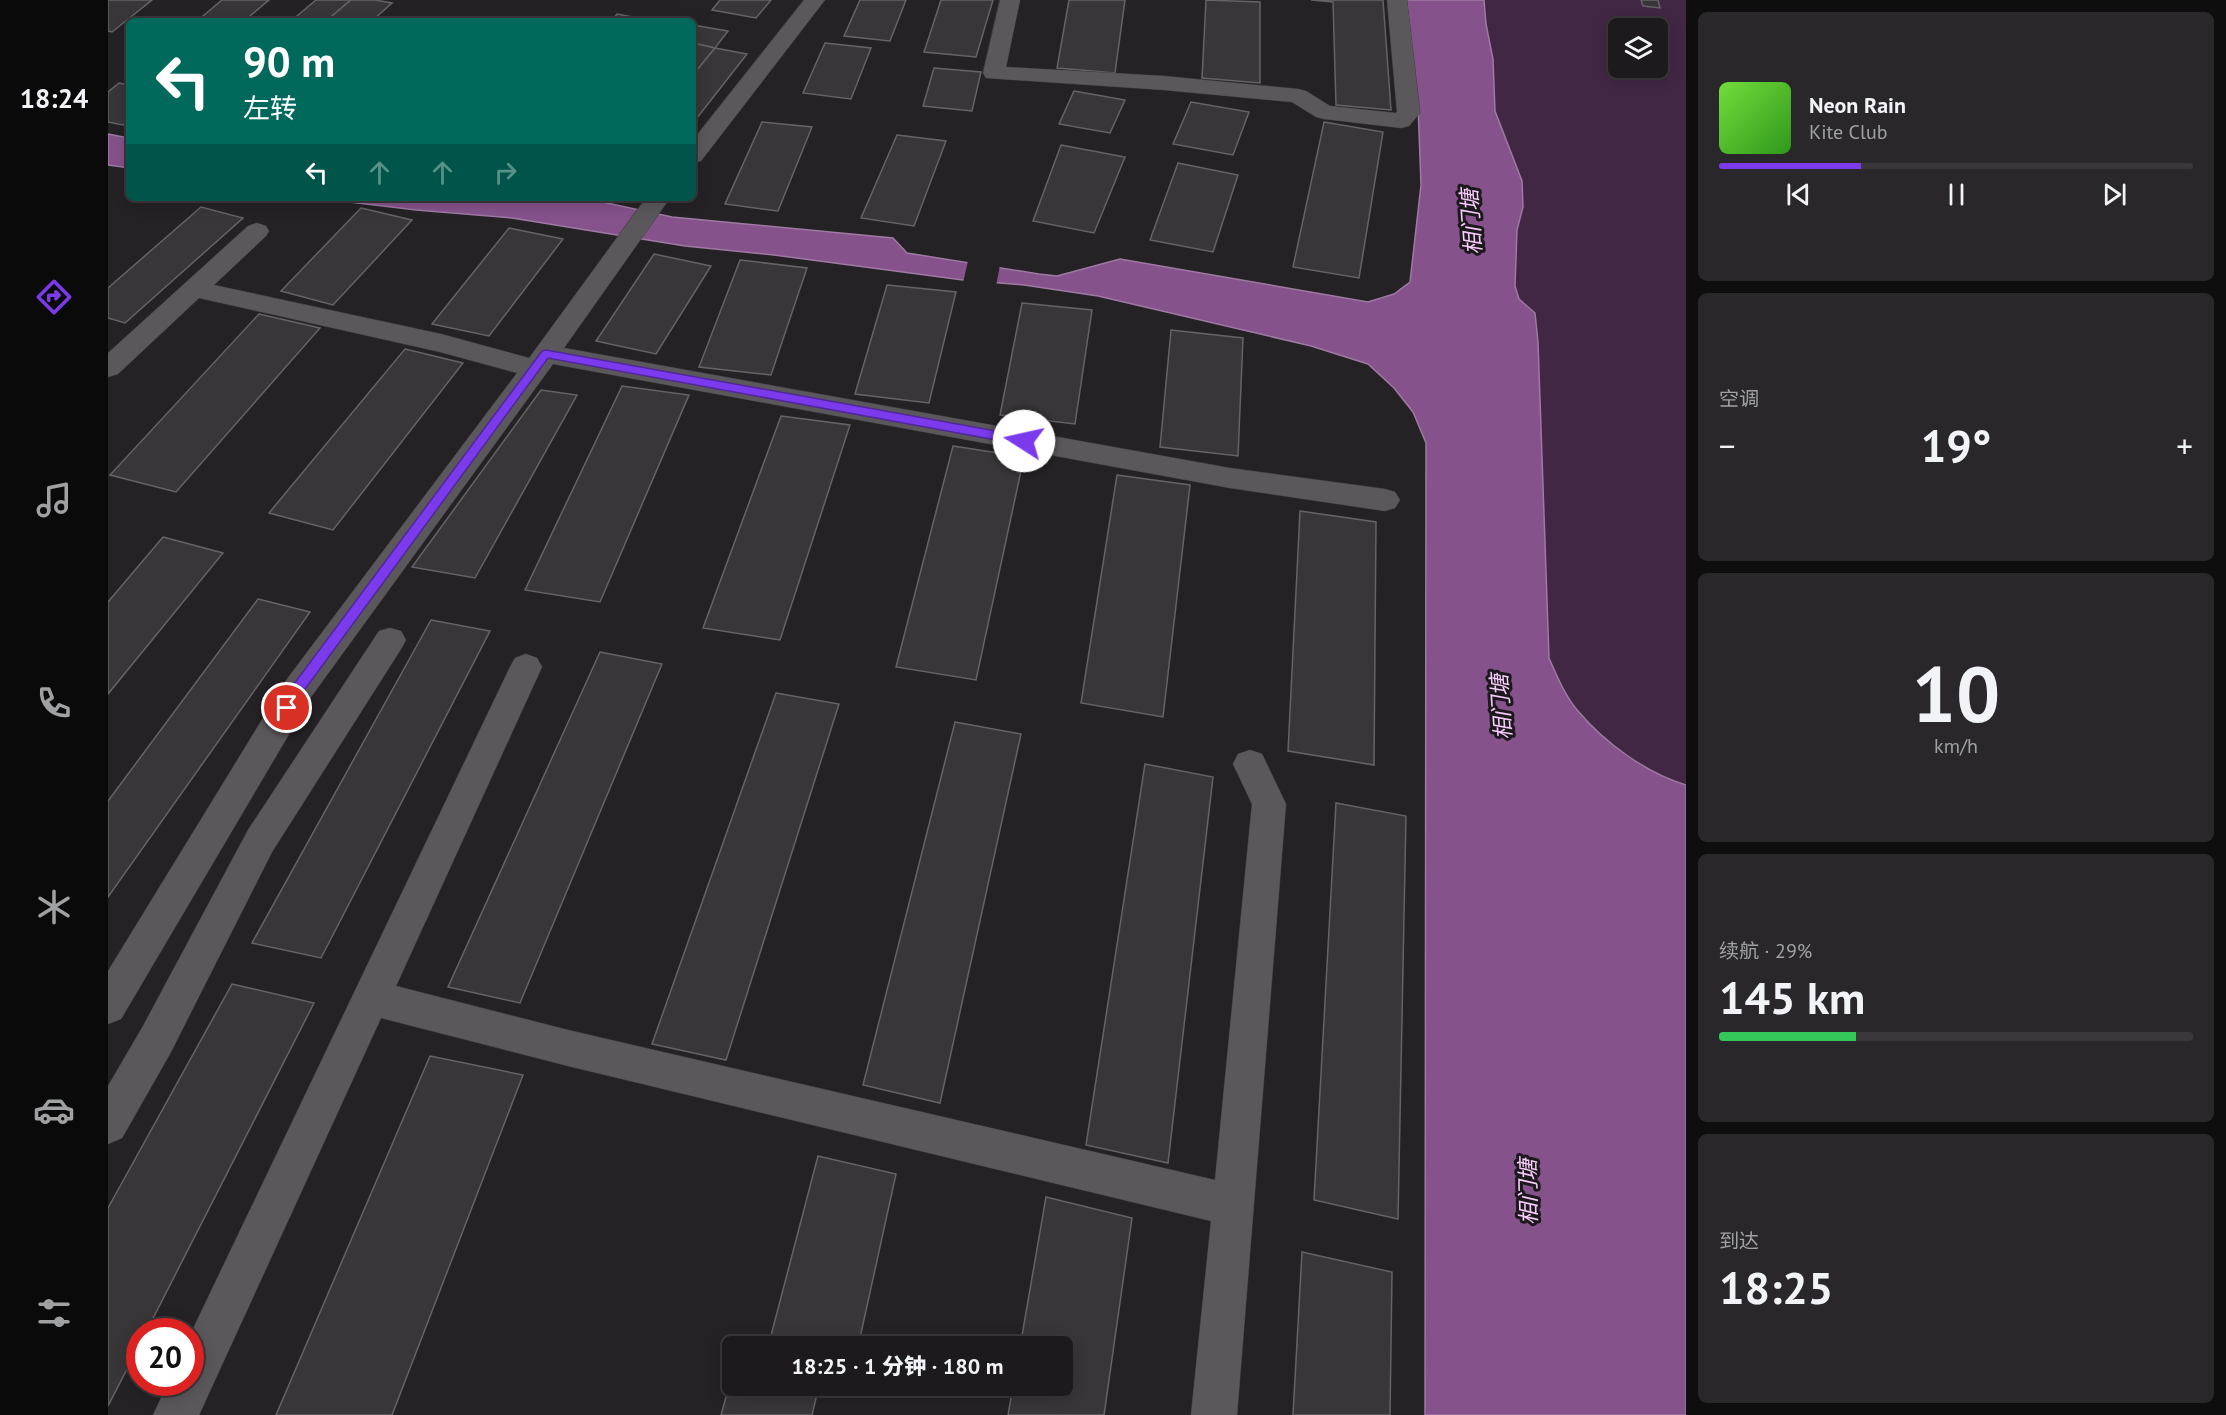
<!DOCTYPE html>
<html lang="zh">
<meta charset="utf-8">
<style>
body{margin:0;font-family:"PT Sans","Noto Sans SC",sans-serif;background:#292729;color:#f1f3f6;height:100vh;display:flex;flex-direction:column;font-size:22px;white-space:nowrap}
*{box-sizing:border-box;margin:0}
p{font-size:20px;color:#a0a1a3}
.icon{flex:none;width:33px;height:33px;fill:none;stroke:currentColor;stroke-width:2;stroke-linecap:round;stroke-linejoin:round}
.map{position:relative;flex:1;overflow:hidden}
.side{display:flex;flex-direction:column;gap:12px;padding:12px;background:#0f0e0f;width:540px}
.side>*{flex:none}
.top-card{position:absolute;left:18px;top:18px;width:570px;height:183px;border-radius:9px;box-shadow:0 3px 15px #0003,0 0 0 2px #3a383b;background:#00695c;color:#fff;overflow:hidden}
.controls{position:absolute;left:1500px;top:18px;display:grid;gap:12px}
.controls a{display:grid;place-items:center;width:60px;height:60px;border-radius:9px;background:#1c1a1c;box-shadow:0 3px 15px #0003,0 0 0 2px #3a383b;font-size:30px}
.speed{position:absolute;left:18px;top:1318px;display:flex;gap:12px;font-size:30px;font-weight:700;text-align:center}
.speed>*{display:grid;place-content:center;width:78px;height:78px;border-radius:50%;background:#1c1a1c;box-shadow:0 3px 15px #0003,0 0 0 2px #3a383b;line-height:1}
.speed .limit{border:9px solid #d22;background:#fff;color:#111}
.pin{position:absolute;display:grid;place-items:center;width:51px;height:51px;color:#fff;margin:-26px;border:3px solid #fff;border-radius:50%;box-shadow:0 2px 6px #0007}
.me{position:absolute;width:66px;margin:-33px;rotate:280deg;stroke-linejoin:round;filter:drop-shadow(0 0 4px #0008)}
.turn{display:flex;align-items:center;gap:21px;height:126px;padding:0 18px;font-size:27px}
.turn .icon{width:78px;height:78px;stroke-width:2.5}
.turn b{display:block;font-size:42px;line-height:51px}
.lanes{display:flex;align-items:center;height:57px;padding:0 18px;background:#0003;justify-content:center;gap:30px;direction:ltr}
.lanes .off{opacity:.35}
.big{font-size:45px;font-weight:800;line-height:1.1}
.side .tile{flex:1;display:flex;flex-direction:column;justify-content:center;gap:9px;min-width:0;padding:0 21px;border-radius:9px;background:#292729}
.side .dial{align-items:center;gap:0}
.dial b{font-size:78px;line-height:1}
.song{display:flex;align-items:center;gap:18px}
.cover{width:72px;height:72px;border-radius:9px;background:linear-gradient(135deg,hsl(100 70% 55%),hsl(110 70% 35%))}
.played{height:6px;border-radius:3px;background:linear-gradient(90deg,#7c3aed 30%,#3a383b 30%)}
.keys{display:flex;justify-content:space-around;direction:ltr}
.heat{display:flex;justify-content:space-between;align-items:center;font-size:33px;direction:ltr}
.charge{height:9px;border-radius:4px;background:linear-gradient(90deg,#34c759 29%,#3a383b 0)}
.trip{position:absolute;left:614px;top:1336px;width:351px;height:60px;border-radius:9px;background:#1c1a1c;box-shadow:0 3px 15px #0003,0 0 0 2px #3a383b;font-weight:800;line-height:60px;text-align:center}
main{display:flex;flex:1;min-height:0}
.tabs{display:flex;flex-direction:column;width:108px;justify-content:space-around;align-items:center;background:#0b0a0b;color:#a0a1a3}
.tabs .icon{width:42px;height:42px}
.tabs .selected{color:#7c3aed}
.tabs b{font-size:27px;color:#f1f3f6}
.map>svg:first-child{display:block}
.green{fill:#422745;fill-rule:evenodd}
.water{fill:#85528b;stroke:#9e7aa3;stroke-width:1.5}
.pier{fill:#252225}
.building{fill:#393639;stroke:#666366;stroke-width:1.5}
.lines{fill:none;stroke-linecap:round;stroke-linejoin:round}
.minor-casing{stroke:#3f3c3f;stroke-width:1}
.minor{fill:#5b585c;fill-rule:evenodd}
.route{fill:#7c3aed;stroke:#51269a;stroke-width:1.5}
.labels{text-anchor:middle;stroke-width:6;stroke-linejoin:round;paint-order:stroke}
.water-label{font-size:22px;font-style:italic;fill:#f7cbfb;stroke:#1b191b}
</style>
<main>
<nav class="tabs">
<b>18:24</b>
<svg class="icon selected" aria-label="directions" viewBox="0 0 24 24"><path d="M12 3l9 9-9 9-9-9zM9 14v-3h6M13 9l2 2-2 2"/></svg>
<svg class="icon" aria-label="music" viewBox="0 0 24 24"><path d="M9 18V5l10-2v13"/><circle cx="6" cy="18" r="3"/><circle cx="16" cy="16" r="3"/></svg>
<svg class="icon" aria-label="phone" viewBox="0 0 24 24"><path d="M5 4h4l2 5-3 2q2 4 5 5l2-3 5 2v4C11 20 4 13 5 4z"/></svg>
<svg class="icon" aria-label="climate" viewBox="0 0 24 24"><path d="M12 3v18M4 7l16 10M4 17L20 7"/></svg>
<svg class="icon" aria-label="car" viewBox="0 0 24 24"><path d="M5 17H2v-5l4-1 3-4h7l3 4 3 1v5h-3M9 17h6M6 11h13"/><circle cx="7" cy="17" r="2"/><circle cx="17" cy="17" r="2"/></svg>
<svg class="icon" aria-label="filters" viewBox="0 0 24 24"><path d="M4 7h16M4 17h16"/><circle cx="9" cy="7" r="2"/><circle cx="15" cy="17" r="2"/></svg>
</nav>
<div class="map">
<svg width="1578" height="1415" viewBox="0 0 1578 1415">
<rect width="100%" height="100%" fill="#252225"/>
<path class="green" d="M1376,0h202v785c-40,-12 -81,-42 -108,-74 -13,-15 -21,-35 -29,-53l-11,-316 -3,-28 -16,-15 -4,-13 2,-56 6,-23 -1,-26 -27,-70 -2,-52 -7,-35zM1510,28h40v40h-40z"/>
<g class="water">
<path d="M1299,0h77l2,24 7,35 2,52 27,70 1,26 -6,23 -2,56 4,13 16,14 3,29 11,316c8,18 16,38 29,53 27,32 68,62 108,74v630h-261l1,-972 -13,-31 -19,-24 -26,-24 -57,-18 -213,-50 -74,-11 -61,-5 -189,-25 -89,-9 -173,-28 -96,-8 -100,-12h268l88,19 221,21 14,15 132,21 18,2 63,-17 248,43 26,-8 16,-12 11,-97 -3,-80z"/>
<path d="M0,134l21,4v30l-21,-3z"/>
</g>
<path class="pier" d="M860,261l32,4 -4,21 -33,-3z"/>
<g class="building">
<path d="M0,0h44l-40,32 -4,-1z"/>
<path d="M114,0h47l-25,21h-47z"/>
<path d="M208,0h35l-25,21h-35z"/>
<path d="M243,0h24l17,3 -20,18h-46z"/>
<path d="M612,0h51l-15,18 -44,-8z"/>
<path d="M752,0h46l-16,41 -46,-5z"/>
<path d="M833,0h52l-17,57 -52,-5z"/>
<path d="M961,0h56l-10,73 -58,-5z"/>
<path d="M1098,0l54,2v81l-58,-5z"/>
<path d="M1203,0h72l8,110 -55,-5 -3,-103z"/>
<path d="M1533,0h17l2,8 -17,-2z"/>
<path d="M509,14l31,6 -37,1z"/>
<path d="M585,25l35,6 -13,17 -22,-5z"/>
<path d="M585,43l22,5 -22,27z"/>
<path d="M717,43l46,5 -20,51 -48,-6z"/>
<path d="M607,48l32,6 -54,69v-48z"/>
<path d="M826,68l47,4 -9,39 -49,-5z"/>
<path d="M11,83l10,2v35l-6,5 -15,-3v-30z"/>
<path d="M966,91l51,9 -15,33 -51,-9z"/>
<path d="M1083,102l58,10 -16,43 -60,-11z"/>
<path d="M654,122l50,5 -34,84 -53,-7z"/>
<path d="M1216,122l59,10 -24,146 -66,-11z"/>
<path d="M789,135l49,6 -32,85 -53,-8z"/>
<path d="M953,145l64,12 -31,76 -61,-12z"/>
<path d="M1070,163l60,12 -25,77 -63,-12z"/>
<path d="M93,207l42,11 -118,105 -17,-5v-30z"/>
<path d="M253,208l51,12 -79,85 -52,-14z"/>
<path d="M401,228l54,11 -74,97 -57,-12z"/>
<path d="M546,254l57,12 -55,88 -60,-13z"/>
<path d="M632,260l67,8 -36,107 -72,-8z"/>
<path d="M779,285l69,7 -27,111 -74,-9z"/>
<path d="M914,303l70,7 -17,114 -75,-9z"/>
<path d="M151,314l61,14 -144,164 -66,-17z"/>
<path d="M1063,330l72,8 -5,118 -78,-9z"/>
<path d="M297,349l58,14 -130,167 -64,-17z"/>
<path d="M514,386l67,9 -89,207 -75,-12z"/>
<path d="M433,390l36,5 -102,183 -63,-11z"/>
<path d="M673,416l69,9 -70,215 -77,-12z"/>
<path d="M845,446l71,11 -48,223 -80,-13z"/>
<path d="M1009,475l73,10 -27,232 -82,-14z"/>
<path d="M1192,511l76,11 -2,243 -86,-14z"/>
<path d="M55,537l60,16 -115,141v-92z"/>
<path d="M150,599l52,13 -202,285v-96z"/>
<path d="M323,620l59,11 -169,327 -69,-15z"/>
<path d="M492,652l62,12 -142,339 -72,-16z"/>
<path d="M668,693l63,11 -113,356 -74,-16z"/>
<path d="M847,722l66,12 -81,369 -77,-18z"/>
<path d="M1037,764l68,13 -45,386 -82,-18z"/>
<path d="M1228,803l70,13 -8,403 -84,-19z"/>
<path d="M124,984l82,19 -168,329h-6v12l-32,62v-198z"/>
<path d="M322,1056l93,19 -131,340h-116z"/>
<path d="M710,1156l78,18 -38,173h-90z"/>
<path d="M938,1197l86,21 -28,197h-96l5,-29h49v-39h-42z"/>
<path d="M1194,1252l90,20 -2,143h-97z"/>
<path d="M624,1375v11h117l-2,10 -29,-6 -6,25h-91z"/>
</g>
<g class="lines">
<defs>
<g id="minor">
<path d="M696,0h21l-124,161 -8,2v-23z"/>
<path d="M892,0h20l-14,67 158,9 134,13 8,2 24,15 66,7 1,-1 -10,-112h20l13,113 -11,13 -8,2 -77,-9 -8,-2 -24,-15 -128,-12 -178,-12 -3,-5z"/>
<path d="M538,198h24l-106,150 666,120 155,21 10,3 5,8 -5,8 -10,3 -155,-23 -677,-124 -242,333 -190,322 -13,5v-53l179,-292 230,-306 -77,-21 -241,-54 -81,76 -10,3v-24l140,-127 9,-3 9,3 3,5 -3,5 -52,49 227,49 88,24z"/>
<path d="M282,628l11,3 5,9 -5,9 -129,203 -101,200 -49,86 -14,6v-58l35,-60 105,-196 131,-199z"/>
<path d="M418,654l11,4 5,9 -146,319 172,44 647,150 37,-376 -19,-40 5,-10 12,-4 12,4 24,50 -49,611h-46l20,-194 -643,-155 -187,-48 -182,397h-46l15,-32h22v-48l320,-668 5,-9z"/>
</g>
</defs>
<use href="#minor" class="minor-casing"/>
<use href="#minor" class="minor"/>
</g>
<path class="route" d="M438,350l478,86 5,5 -5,4 -476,-87 -245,334 -12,20h-9l-2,-4 14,-24 248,-333z"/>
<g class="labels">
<g class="water-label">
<text transform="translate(1363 222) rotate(-94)" y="8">相门塘</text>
<text transform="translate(1393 707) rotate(-94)" y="8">相门塘</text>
<text transform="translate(1420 1192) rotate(-91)" y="8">相门塘</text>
</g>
</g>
</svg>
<div class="controls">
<a><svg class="icon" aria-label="layers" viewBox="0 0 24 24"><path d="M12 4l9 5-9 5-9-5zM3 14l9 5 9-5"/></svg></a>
</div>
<div class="speed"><div class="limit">20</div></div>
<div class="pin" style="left:179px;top:708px;background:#d93025"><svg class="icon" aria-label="arrive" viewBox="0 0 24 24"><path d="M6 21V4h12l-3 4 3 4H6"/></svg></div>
<svg class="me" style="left:916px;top:441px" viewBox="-20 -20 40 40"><circle r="19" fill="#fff"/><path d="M0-13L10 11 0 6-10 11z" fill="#7c3aed"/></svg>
<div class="trip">18:25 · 1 分钟 · 180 m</div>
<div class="top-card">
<div class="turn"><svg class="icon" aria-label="left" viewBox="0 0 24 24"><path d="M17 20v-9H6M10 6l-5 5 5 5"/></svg><div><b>90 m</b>左转</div></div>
<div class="lanes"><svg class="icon" aria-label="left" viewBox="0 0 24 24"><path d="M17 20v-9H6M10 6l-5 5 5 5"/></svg><svg class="icon off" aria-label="ahead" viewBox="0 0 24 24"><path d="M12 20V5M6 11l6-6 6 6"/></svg><svg class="icon off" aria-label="ahead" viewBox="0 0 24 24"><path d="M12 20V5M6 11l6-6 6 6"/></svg><svg class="icon off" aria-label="right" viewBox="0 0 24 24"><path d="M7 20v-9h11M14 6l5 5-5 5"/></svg></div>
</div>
</div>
<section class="side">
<div class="tile">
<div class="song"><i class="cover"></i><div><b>Neon Rain</b><p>Kite Club</p></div></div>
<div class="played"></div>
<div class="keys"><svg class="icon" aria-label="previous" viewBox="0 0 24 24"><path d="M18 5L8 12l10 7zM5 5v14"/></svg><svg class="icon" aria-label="pause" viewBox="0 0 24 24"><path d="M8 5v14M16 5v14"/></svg><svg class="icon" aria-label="next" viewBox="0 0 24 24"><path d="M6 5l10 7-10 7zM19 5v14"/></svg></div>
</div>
<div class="tile"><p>空调</p>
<div class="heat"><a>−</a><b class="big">19°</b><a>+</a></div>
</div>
<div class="tile dial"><b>10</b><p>km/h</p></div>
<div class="tile"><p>续航 · 29%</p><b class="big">145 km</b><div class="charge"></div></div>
<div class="tile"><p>到达</p><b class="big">18:25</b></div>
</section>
</main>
